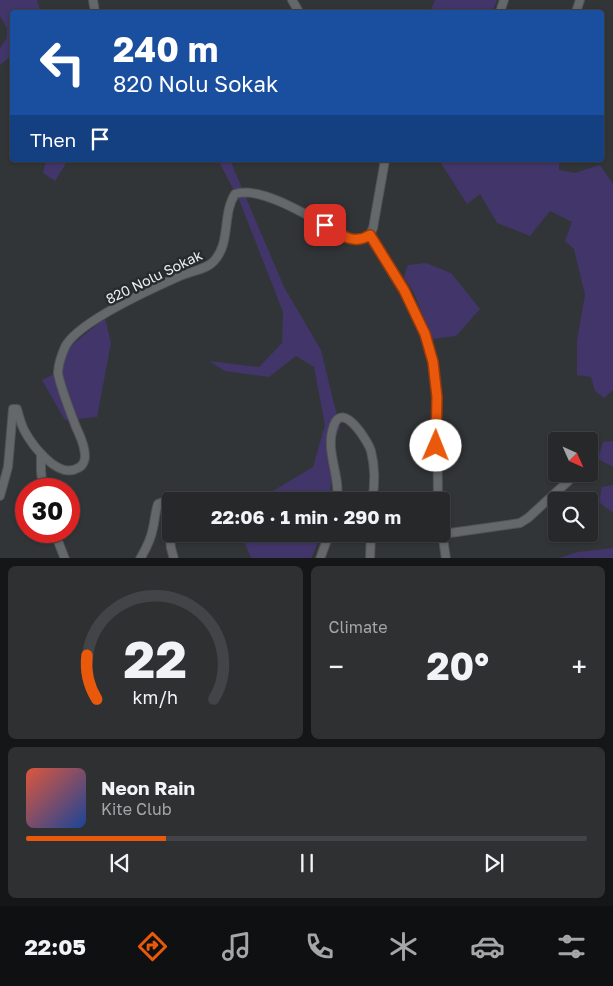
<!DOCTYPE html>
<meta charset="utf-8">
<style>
body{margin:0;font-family:"Golos Text",sans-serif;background:#2e3032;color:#f1f3f6;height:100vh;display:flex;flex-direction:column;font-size:19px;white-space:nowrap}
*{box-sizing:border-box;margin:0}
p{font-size:16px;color:#a4a6a8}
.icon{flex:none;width:28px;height:28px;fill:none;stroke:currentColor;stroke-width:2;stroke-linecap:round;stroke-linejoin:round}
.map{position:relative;height:558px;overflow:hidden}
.drawer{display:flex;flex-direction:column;gap:8px;padding:8px;background:#151617;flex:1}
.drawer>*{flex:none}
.hud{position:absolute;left:10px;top:10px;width:594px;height:152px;border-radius:5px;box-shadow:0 1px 4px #0004,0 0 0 1px #424447;background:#1a4fa0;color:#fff;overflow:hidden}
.needle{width:32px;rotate:135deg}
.tools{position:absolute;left:548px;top:432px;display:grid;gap:10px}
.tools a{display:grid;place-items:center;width:50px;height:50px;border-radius:5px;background:#26282a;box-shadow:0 1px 4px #0004,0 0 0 1px #424447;font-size:25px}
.speed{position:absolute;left:15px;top:478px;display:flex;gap:10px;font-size:25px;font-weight:700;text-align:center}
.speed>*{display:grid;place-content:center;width:65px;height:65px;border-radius:50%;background:#26282a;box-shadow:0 1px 4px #0004,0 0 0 1px #424447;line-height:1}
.speed .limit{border:8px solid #d22;background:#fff;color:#111}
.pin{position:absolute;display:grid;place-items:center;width:42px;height:42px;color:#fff;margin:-21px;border-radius:10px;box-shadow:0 2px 8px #0006}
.me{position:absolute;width:55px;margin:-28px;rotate:1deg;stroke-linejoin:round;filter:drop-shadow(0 0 4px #0008)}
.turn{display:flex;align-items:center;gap:18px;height:105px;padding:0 20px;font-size:22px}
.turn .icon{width:65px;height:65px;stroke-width:2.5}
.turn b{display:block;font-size:35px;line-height:42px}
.then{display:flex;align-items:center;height:48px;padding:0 20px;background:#0003;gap:10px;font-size:19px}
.big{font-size:38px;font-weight:700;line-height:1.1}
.drawer .card{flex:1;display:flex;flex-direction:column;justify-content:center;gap:8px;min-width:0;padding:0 18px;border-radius:8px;background:#2e3032}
.drawer .dial{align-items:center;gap:0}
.dial svg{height:130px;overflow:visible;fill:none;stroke:#424447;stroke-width:7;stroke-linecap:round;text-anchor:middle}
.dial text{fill:#f1f3f6;stroke:none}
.song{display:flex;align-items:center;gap:15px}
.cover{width:60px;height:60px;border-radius:8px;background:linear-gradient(135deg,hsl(10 70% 55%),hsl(220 70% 35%))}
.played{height:5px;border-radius:2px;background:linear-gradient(90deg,#ea580c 25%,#424447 25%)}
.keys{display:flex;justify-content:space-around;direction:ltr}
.heat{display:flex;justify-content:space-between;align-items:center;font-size:28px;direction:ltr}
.drawer .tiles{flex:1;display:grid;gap:8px;grid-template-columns:1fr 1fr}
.card:last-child{grid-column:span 2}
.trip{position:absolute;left:162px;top:492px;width:288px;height:50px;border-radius:5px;background:#26282a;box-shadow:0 1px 4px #0004,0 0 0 1px #424447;font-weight:700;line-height:50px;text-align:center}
.dock{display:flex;height:80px;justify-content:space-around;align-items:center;background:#0f1011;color:#a4a6a8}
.dock .icon{width:35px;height:35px}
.dock .on{color:#ea580c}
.dock b{font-size:22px;color:#f1f3f6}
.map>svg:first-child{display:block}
.green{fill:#42356a}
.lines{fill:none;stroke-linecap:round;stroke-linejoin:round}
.minor-casing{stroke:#505355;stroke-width:10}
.minor{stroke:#65686b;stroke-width:8}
.route-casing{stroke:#983908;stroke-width:12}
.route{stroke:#ea580c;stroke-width:9}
.labels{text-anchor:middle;stroke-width:5;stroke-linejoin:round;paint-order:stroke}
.street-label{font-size:14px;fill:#ebeeef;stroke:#282b2e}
</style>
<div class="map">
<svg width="613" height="559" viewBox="0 0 613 559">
<rect width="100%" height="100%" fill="#323538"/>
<g class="green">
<path d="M0,0h37l4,12h-29v43l-12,10v-17l7,-10v-10l-7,-12z"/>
<path d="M435,0h62l-5,12h-62z"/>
<path d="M46,160h22l-13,21 -12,-8z"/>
<path d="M218,160h12l54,127 37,63 19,78 -7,14 -3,59h-74l57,-34 12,-42 -11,-58 -18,-11 -27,21 -44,-6 -16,-10 50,6 23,-24 1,-31 -43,-110z"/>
<path d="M439,160h120v10l16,3 25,-8 13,19v206l-9,8 -9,-7 -4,-14 -14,-2v-35l8,-45 -11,-46 -9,-8 7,-19 -22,-11 -20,25 -33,-13 -17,-29 -13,10z"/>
<path d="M426,263l25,10 29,36 -24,27 -24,3 -18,-46 -10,-16 4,-12z"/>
<path d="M105,318l6,25 -14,74 -32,3 -23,-40 20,-10 6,-22z"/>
<path d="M613,441v26l-15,-8 5,-17z"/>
<path d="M613,485v28l-14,-11 3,-15z"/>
<path d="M241,534h80l-10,25 -60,-1z"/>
<path d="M613,548v10h-54l19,-6z"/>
</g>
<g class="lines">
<defs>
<g id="minor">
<path d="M93,0l2,12"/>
<path d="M292,0l7,12"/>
<path d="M500,12l4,-12"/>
<path d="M576,12l4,-12"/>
<path d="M370,235l34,55 21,44 8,28 4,35 1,104"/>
<path d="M370,235l3,-7 12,-68"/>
<path d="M580,440l1,1"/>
<path d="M41,454v17l2,18"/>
<path d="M0,496l8,-29 5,-58h4c2,7 4,15 7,21 8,15 34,50 54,38 5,-2 7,-8 7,-12 0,-11 -5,-20 -9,-29 -5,-13 -16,-41 -18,-54 0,-7 4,-19 7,-26 12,-25 88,-59 115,-71 10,-5 26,-6 34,-15 17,-18 8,-47 21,-67 30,-10 91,34 119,46l11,-2 5,-3"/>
<path d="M337,501c4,-26 -13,-50 -3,-76 9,-24 34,16 37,26 4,16 4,34 1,50"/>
<path d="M441,524l5,35"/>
<path d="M54,531l11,28"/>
<path d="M443,534l77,-11 8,-5 48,-44"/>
<path d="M140,559c6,-10 11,-20 13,-31 2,-8 2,-16 5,-24l5,-2 3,2 5,44 3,11"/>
<path d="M320,559l9,-25"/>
<path d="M370,559l1,-25"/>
</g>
</defs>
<use href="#minor" class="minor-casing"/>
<use href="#minor" class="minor"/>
</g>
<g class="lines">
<defs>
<path id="route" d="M325,225c15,9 28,21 45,10l34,55 21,44 8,28 4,35 -1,49"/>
</defs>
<use href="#route" class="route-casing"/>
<use href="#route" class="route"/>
</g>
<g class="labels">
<g class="street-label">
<text transform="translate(154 277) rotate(-26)" y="5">820 Nolu Sokak</text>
</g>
</g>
</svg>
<div class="tools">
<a><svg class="needle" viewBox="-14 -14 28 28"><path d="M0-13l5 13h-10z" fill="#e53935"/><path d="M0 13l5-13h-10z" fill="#a4a6a8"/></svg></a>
<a><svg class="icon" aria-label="search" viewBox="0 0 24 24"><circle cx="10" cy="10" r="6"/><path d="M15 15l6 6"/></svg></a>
</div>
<div class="speed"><div class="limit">30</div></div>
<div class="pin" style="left:325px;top:225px;background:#d93025"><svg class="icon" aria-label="arrive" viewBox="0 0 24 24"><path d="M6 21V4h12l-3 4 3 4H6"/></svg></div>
<svg class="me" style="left:436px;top:446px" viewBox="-20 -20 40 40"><circle r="19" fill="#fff"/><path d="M0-13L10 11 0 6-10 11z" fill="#ea580c"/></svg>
<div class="trip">22:06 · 1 min · 290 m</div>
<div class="hud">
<div class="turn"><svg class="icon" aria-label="left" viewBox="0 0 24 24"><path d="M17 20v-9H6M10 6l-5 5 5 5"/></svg><div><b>240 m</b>820 Nolu Sokak</div></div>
<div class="then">Then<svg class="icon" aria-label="arrive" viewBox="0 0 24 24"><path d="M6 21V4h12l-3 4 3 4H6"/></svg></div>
</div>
</div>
<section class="drawer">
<div class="tiles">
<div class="card dial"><svg viewBox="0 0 100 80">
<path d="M14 69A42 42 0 1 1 86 69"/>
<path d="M14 69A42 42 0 0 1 8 42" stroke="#ea580c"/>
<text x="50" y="56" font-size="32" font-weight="700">22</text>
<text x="50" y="72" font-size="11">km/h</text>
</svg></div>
<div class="card"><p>Climate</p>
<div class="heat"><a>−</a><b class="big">20°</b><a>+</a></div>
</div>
<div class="card">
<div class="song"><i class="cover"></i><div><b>Neon Rain</b><p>Kite Club</p></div></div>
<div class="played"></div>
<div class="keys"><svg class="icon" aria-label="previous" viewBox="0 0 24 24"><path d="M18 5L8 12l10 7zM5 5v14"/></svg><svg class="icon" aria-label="pause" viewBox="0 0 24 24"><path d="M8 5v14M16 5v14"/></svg><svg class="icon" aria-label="next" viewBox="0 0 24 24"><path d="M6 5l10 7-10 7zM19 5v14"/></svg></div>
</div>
</div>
</section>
<nav class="dock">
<b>22:05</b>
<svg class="icon on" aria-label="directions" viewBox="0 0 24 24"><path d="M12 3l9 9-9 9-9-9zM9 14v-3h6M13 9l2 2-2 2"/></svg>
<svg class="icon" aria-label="music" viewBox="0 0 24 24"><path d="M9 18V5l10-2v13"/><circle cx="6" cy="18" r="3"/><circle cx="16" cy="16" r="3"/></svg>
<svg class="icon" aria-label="phone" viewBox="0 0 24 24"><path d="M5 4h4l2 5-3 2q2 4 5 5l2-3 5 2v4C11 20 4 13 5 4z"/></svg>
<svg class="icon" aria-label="climate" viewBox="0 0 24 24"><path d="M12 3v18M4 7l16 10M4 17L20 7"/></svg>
<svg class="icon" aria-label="car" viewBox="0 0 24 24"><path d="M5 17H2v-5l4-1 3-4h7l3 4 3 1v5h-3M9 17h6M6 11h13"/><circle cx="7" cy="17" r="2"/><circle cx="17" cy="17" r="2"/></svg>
<svg class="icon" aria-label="filters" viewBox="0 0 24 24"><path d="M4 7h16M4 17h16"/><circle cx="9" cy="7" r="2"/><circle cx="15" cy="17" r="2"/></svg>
</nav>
